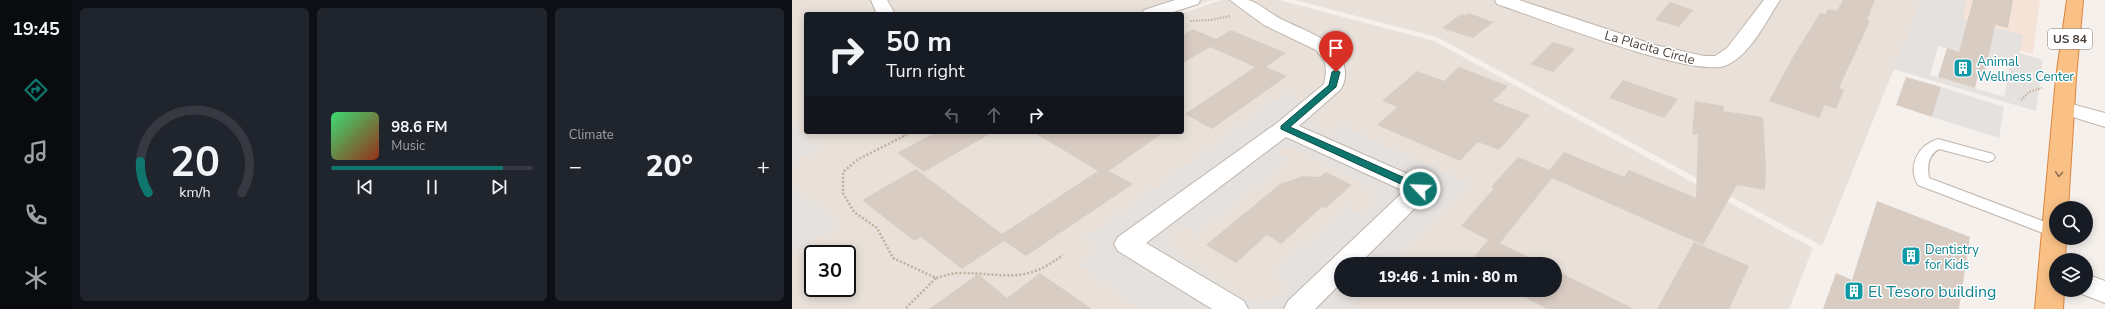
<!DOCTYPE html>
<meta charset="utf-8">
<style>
body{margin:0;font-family:"Nunito Sans",sans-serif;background:#20242c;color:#f1f3f6;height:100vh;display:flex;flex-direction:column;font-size:15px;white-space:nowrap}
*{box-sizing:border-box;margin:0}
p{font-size:13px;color:#9ea1a6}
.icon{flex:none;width:22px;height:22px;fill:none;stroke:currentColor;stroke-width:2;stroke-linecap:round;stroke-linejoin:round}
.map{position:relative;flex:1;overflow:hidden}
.side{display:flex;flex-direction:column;gap:8px;padding:8px;background:#0d0f14;width:720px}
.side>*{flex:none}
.banner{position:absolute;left:12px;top:12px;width:380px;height:122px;border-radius:4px;box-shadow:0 2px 10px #0003;background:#171b24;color:#f1f3f6;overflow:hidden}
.fabs{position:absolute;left:1257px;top:201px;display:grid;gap:8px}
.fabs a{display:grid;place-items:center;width:44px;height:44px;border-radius:50%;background:#171b24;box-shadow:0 2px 10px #0003;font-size:20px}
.speed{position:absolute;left:12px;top:245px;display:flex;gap:8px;font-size:20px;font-weight:700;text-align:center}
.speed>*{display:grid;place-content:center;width:52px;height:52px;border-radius:50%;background:#171b24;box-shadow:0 2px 10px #0003;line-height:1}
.speed .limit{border:2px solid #111;border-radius:6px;background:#fff;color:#111}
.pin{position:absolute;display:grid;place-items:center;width:34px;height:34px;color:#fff;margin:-41px -17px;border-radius:50% 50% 50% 0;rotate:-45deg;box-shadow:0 0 4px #0007}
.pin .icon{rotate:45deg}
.me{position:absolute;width:44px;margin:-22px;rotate:294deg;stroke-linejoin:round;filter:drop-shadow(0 0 3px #0008)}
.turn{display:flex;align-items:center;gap:14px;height:84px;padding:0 16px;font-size:18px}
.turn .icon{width:52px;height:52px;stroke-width:2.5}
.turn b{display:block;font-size:28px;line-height:34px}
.lanes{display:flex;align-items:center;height:38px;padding:0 16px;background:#0003;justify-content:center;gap:20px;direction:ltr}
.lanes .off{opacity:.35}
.big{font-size:30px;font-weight:800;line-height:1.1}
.side .card{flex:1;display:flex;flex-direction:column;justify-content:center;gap:6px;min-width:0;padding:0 14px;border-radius:6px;background:#20242c}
.side .dial{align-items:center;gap:0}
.dial svg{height:104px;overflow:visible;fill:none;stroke:#363941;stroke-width:7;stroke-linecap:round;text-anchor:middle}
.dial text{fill:#f1f3f6;stroke:none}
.song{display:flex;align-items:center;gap:12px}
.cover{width:48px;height:48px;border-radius:6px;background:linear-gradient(135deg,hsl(140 70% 55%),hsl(10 70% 35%))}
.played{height:4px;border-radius:2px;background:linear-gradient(90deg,#0f766e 85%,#363941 85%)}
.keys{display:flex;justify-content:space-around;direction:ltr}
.heat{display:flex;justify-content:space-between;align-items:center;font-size:22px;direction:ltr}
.side .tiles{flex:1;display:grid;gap:8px;grid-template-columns:repeat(3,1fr)}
.trip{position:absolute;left:542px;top:257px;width:228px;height:40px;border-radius:20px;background:#171b24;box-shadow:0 2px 10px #0003;font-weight:800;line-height:40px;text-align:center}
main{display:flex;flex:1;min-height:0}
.menu{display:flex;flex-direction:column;width:72px;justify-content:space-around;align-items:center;background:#090b0e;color:#9ea1a6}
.menu .icon{width:28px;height:28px}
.menu .selected{color:#0f766e}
.menu b{font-size:18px;color:#f1f3f6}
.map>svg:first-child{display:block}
.residential{fill:#e9e1d9;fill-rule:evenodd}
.commercial{fill:#f5e3d7}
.parking{fill:#e4e1df;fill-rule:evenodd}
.building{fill:#d9ccc3}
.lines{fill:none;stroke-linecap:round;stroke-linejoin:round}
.service-casing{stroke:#c0b6ad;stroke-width:2}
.minor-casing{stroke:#c0b6ad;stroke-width:2}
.trunk-casing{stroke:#da853f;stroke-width:2}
.path-far1{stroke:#c2af9f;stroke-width:2;stroke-dasharray:1.5 1.5;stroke-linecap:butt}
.path{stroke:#c2af9f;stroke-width:2.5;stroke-dasharray:2 2;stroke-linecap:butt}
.service{fill:#fff;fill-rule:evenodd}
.minor{fill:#fff;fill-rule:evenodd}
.trunk{fill:#fac186;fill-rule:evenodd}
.oneway{stroke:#907357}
.route{fill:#0f766e;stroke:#0a4d48}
.labels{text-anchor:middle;stroke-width:3;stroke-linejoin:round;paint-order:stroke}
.shield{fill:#fff;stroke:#807974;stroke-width:1}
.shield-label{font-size:12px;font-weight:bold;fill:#493f38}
.street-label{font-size:13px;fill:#493f38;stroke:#fff}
.culture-label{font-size:13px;fill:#0d838f;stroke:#fff;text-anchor:start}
.near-culture-label{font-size:16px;fill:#0d838f;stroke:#fff;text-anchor:start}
</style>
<main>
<nav class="menu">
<b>19:45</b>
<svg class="icon selected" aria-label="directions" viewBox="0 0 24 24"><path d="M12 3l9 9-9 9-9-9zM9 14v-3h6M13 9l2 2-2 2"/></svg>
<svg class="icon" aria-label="music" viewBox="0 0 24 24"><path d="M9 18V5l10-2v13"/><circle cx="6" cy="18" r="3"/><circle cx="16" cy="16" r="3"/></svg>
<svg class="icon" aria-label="phone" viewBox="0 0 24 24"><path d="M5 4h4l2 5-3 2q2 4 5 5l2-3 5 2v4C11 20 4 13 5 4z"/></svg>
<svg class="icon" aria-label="climate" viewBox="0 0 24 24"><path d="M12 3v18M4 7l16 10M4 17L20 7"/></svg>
</nav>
<section class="side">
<div class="tiles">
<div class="card dial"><svg viewBox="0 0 100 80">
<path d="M14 69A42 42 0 1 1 86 69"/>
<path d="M14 69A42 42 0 0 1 8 45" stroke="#0f766e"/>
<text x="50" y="56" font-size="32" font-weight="700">20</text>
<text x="50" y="72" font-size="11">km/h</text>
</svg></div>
<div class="card">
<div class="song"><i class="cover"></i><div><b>98.6 FM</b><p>Music</p></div></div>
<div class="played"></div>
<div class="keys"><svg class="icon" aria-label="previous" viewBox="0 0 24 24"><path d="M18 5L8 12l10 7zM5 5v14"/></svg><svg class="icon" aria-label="pause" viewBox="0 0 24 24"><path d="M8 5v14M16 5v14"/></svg><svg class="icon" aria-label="next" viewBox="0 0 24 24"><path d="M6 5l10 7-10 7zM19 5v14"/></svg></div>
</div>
<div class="card"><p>Climate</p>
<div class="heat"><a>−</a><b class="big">20°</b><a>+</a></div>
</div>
</div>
</section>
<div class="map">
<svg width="1313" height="309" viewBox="0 0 1313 309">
<rect width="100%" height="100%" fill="#f5f0eb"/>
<g class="residential">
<path d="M0,0h420l-39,14h-367v118h376v-118h-2l41,-14h58l155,41 379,207 -24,61h-997zM21,254h34v34h-34zM549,264h214v26h-214z"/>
<path d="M503,0h627l-100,246 -385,-209z"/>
</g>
<path class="commercial" d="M1136,0h112l-7,54 -115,-30z"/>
<g class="parking">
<path d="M1130,0h46l-5,17 2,3 58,15 -4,18 24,7 -7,51 -143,-42zM1146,46l72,20 -6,31 -74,-22z"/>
<path d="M1149,87l63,20 -5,31 -67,-21z"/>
<path d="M494,93l34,19 -10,8 8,12 10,4 12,-11 129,59 -76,80h-52v26h28l-18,19h-209l-62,-44 20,-15 -14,-11zM491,148l18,2 69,36 5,4 2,13 -11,14 -18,-10 -74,67 18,12 -12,11 -18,6 -16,-3 -77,-52 -1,-10 4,-9 7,-5 17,9 92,-74 -16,-8z"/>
<path d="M0,124l30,24 -30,15z"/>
<path d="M0,186l47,39 -47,28z"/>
</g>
<g class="building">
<path d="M1051,0h32l-8,20 3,1 -31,67 5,2 -8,19 -11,-4 -6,13 -50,-17 25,-46 26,-42 5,1 3,-5 9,2z"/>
<path d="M1181,0h40l-5,28 -13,-3 -11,52 -6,-2 -3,13 -37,-11 9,-29 12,4z"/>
<path d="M878,2l23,8 -14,17 -24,-7z"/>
<path d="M677,13l24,9 -20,16 -31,-10 19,-14 5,1z"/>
<path d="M401,29l23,10 15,-9 55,23 -20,14 21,9 -75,53 -27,-15 70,-47 -45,-20 -28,17v-29z"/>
<path d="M761,42l22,7 -22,23 -23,-8z"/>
<path d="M667,67l49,19 -15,15 37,14 -31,35 -21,-8 -18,19 -83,-36 20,-18 -15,-6 35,-30 27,10z"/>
<path d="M1114,77l35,10 -9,30 -36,-12z"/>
<path d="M831,80l55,19 -14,19 -55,-20z"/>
<path d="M903,101l29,5 -1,5 40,6 3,50 -1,23 -28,-5 -34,60 -151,-67 -52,65 43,21h-75l20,-24 -27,-14 33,-38 -3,-1 27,-30 31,13 15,-18 60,25 5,-7 67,28 2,-63 -6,-1z"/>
<path d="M144,132h57l-69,40 -27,-19z"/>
<path d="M241,132h131l-55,39 24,13 -107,72 -22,-15 -42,28 -41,-32 -7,4 -52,-41 54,-31 86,65 96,-63z"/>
<path d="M534,172l26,13 -27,24 -3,-2 -41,37 -14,-9 -31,28 -30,-18 74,-61 23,-8 17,1z"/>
<path d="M1085,201l93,36 -11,72h-136l13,-36 16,7z"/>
<path d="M902,242l55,24 -20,43h-72z"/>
<path d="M763,270l79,39h-87l-36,-19h44z"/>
<path d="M248,273l52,36h-163l49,-35 29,24z"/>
</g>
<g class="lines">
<defs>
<path id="service" d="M1146,139l55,15 2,3 -2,3 -5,2 -49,-13c-11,6 -12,17 -10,29l127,48v10l-8,-1 -130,-50c-11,-19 0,-40 20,-46z"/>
<g id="minor">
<path d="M79,0h16l8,14h-18z"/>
<path d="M383,0h25l-2,4 -31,10h-26l3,-4z"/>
<path d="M438,0c6,0 12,0 18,0 10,2 25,16 35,20 14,7 31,13 44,22 16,9 24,33 13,48l-41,36 129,57 4,6 -4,6 -69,69h-18v19l-26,26h-31l4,-8 116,-110 -118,-54 -140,106 98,58 4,8h-36l-94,-58 -4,-7 4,-7 159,-114 47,-39 2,-12 -1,-10 -9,-12 -52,-25z"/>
<path d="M703,0h24l136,45 49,11h11l12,-8 37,-48h16c-14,21 -29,54 -53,65 -31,15 -191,-48 -230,-61z"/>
<path d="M1272,102l41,11v14l-48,-15 -3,-4 3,-4z"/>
<path d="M1294,274l19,7v22l-28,-11 -2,-2h11z"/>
</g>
<path id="trunk" d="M1275,0h16l-7,78 -8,130h-12v30h10l-1,22h-9v30h8l-1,19h-28l21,-231z"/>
</defs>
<use href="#service" class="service-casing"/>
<use href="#minor" class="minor-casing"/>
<use href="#trunk" class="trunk-casing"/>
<g class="path-far1">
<path d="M398,21l21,-1 19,-4"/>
<path d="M1229,100l8,-8 13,-4"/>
<path d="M110,137l9,-5"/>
</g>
<g class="path">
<path d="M112,136l-47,24 -14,12v21l11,19 23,16 16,30 43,20 -31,31"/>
<path d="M144,278c8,-2 16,-5 24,-5 45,0 63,12 103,-18"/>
</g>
<use href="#service" class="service"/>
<use href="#minor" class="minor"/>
<use href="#trunk" class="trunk"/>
</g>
<defs><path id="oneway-chevron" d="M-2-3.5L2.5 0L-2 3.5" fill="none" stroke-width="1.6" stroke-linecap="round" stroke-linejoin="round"/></defs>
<use class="oneway" href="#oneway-chevron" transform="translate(1267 174) rotate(94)"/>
<path class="route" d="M544,70l4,2 -4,15 -46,40 133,59v5h-7l-135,-62v-3l48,-41 3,-13z"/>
<defs>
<symbol id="building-square" viewBox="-11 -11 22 22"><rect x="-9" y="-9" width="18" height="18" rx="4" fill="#0f9aa8" stroke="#fff"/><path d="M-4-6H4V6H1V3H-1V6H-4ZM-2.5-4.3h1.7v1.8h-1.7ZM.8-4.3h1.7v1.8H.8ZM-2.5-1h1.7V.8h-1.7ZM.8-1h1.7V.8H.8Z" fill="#fff"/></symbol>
</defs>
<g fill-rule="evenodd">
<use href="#building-square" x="1160" y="57" width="22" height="22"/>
<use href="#building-square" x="1108" y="245" width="22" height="22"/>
<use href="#building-square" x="1051" y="280" width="22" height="22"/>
</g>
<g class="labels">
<rect class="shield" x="1256" y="29" width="44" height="20" rx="3"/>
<g class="shield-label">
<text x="1278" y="43">US 84</text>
</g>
<g class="street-label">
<text transform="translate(858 47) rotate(16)" y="5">La Placita Circle</text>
</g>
<g class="culture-label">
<text x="1185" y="66">Animal<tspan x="1185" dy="15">Wellness Center</tspan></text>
<text x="1133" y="254">Dentistry<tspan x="1133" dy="15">for Kids</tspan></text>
</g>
<g class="near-culture-label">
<text x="1076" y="297">El Tesoro building</text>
</g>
</g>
</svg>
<div class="fabs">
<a><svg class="icon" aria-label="search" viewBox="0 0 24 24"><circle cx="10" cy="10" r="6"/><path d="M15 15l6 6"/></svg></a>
<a><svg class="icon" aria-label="layers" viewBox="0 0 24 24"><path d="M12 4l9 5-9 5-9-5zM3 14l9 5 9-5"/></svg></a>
</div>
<div class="speed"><div class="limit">30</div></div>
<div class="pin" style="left:544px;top:72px;background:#d93025"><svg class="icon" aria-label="arrive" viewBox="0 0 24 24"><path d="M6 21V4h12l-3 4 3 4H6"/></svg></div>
<svg class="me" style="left:628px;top:189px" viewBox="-20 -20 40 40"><circle r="17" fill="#0f766e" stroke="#fff" stroke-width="3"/><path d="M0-11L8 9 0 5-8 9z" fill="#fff"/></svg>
<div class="trip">19:46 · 1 min · 80 m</div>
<div class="banner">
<div class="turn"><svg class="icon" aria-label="right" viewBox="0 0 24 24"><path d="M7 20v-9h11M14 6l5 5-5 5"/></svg><div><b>50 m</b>Turn right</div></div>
<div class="lanes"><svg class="icon off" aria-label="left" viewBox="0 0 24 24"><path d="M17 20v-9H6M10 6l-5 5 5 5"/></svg><svg class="icon off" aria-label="ahead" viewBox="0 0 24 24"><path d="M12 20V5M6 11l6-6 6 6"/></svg><svg class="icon" aria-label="right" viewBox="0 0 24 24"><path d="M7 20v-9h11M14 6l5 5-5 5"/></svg></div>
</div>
</div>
</main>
